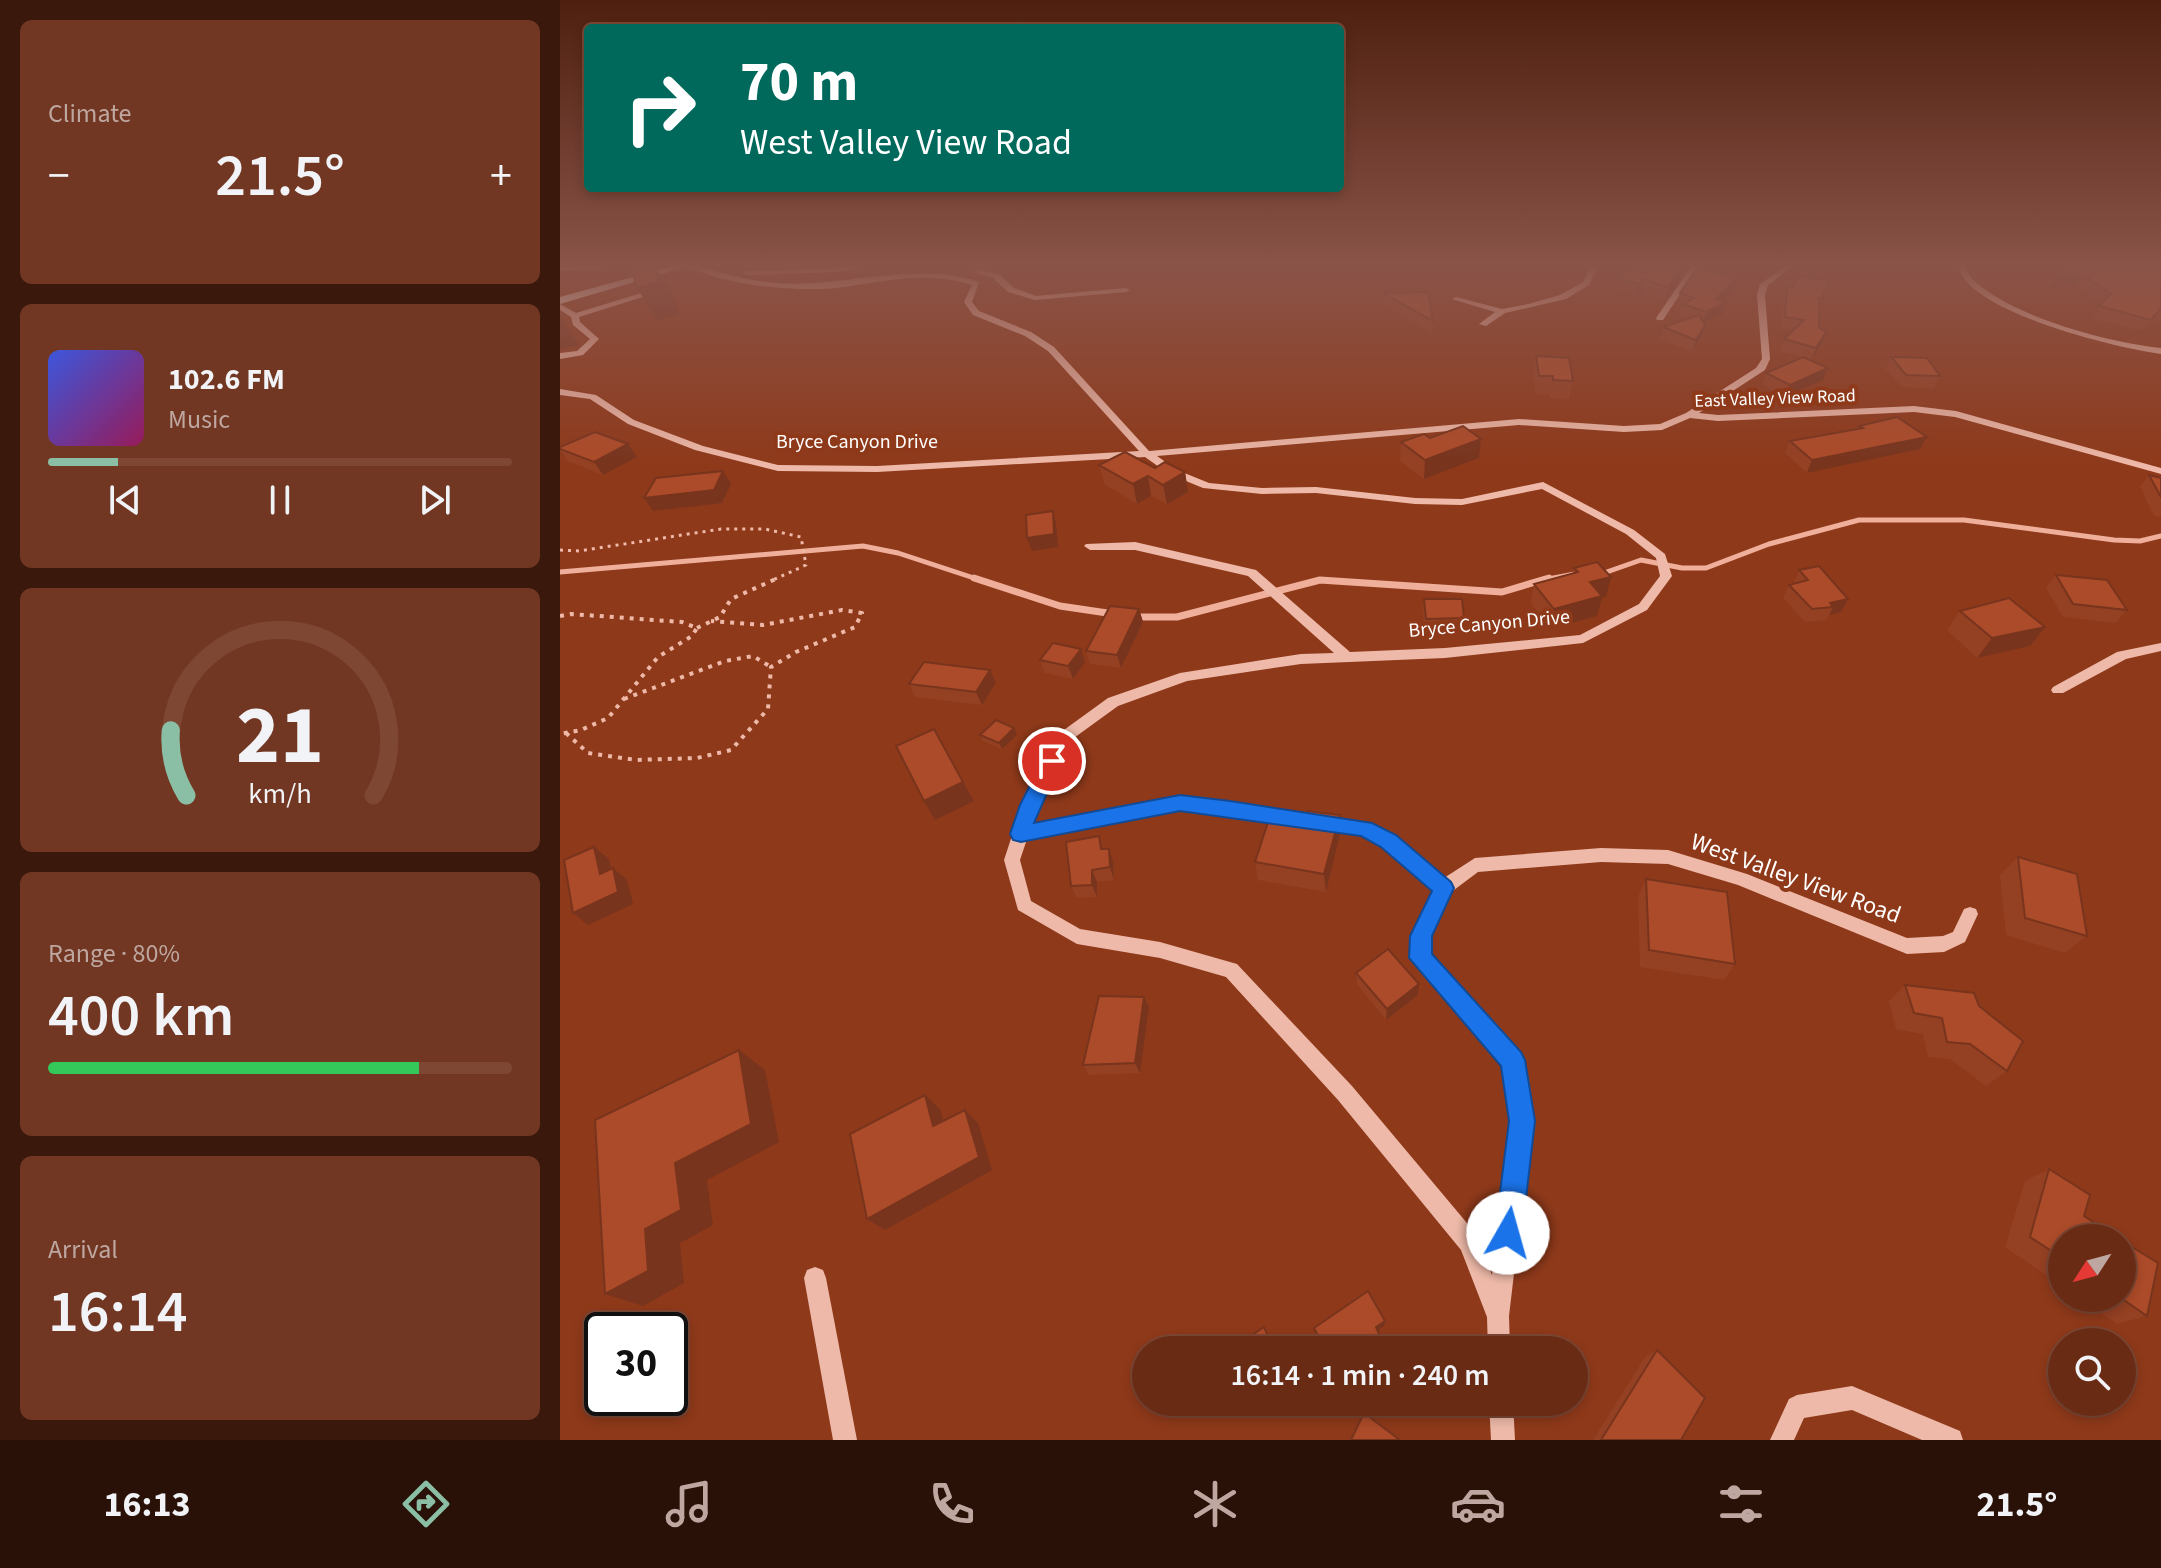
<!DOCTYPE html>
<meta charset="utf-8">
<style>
body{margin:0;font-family:"Source Sans 3",sans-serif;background:#723722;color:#f1f3f6;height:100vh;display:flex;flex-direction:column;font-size:30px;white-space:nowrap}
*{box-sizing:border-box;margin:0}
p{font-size:26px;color:#bea7a0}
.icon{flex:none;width:44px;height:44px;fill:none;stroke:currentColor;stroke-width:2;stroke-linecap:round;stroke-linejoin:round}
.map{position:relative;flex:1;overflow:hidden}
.drawer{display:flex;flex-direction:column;gap:20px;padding:20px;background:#3a180b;width:560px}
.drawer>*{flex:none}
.top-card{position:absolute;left:24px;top:24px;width:760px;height:168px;border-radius:8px;box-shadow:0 4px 12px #0003,0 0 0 2px #7d4734;background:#00695c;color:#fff;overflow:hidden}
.needle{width:52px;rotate:234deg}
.tools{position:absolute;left:1488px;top:1224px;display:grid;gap:16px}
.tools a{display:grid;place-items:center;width:88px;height:88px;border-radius:50%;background:#6a2b14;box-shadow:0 4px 12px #0003,0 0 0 2px #7d4734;font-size:40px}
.speed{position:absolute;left:24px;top:1312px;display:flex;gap:16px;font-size:40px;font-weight:700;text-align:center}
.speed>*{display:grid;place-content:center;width:104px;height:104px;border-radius:50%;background:#6a2b14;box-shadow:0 4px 12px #0003,0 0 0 2px #7d4734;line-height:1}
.speed .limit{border:4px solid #111;border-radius:12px;background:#fff;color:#111}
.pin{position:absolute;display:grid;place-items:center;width:68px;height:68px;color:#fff;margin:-34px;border:4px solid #fff;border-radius:50%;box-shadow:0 2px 8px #0007}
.me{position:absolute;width:88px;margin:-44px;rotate:7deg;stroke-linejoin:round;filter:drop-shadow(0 0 6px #0008)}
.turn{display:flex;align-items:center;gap:28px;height:168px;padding:0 24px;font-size:36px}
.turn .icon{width:104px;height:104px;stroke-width:2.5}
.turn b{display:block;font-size:56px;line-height:68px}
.big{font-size:60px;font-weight:600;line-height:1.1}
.drawer .widget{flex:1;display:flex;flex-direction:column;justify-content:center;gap:12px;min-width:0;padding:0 28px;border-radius:12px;background:#723722}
.drawer .dial{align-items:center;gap:0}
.dial svg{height:208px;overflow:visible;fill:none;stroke:#7d4734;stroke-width:7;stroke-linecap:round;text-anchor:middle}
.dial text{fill:#f1f3f6;stroke:none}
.song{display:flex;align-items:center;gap:24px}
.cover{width:96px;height:96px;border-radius:12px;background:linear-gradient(135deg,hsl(230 70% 55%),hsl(330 70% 35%))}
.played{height:8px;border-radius:4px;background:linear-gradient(90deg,#8abfa5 15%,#7d4734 15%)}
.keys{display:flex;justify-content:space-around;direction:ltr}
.heat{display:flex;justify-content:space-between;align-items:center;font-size:44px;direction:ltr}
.charge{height:12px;border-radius:6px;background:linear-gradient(90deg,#34c759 80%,#7d4734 0)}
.trip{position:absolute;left:572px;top:1336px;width:456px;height:80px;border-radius:40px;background:#6a2b14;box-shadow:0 4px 12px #0003,0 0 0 2px #7d4734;font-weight:600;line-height:80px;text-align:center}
.tab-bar{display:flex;height:128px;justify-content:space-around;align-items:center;background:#2a1108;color:#bea7a0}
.tab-bar .icon{width:56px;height:56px}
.tab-bar .selected{color:#8abfa5}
.tab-bar b{font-size:36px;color:#f1f3f6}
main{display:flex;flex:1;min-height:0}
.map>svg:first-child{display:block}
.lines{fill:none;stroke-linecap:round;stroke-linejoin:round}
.stream-far2{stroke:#f0af9b;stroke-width:4}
.stream-far1{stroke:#f0af9b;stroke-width:5}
.stream{stroke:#f0af9b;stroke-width:7}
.path-far1{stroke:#eeb9a8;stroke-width:3;stroke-dasharray:3 5;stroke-linecap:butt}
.path{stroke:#eeb9a8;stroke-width:4;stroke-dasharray:4 6;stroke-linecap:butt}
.minor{fill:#eeb9a8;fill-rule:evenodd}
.major{fill:#fff4ef;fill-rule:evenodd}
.wall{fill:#944023}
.shaded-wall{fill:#78341d}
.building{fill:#ac4b29;stroke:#78341d;stroke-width:2}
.route{fill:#1a73e8;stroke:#114b97;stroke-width:2}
.labels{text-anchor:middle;stroke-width:8;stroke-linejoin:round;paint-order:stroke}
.far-street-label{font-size:18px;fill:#fff;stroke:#8e391a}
.street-label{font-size:20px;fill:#fff;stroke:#8e391a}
.near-street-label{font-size:24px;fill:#fff;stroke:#8e391a}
</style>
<main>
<section class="drawer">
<div class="widget"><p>Climate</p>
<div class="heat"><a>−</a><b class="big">21.5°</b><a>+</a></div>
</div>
<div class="widget">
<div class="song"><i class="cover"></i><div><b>102.6 FM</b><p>Music</p></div></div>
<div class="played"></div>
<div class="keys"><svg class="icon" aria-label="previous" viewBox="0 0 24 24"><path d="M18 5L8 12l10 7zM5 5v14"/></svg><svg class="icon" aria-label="pause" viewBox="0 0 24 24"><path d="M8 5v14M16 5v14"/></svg><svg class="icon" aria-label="next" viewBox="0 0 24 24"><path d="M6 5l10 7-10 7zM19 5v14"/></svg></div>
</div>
<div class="widget dial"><svg viewBox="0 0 100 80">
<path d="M14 69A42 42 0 1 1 86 69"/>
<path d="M14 69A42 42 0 0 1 8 44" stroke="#8abfa5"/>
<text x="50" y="56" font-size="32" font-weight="700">21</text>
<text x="50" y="72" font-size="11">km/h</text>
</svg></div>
<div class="widget"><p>Range · 80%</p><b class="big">400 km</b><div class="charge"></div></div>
<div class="widget"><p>Arrival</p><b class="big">16:14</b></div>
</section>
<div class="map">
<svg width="1601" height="1440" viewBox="0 0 1601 1440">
<rect width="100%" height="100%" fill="#8e391a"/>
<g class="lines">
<path class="stream-far2" d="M0,269l63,-5"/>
<g class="stream-far1">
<path d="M0,572l303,-26 35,7 82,27"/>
<path d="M1041,574l40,-14 41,8h24l63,-24 90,-24h105l150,20 26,1 21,-5"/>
<path d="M983,580l37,-7"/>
</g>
<g class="stream">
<path d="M414,578l86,28 54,8"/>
<path d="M574,617h43l143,-37 182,12 47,-14"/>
</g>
<path class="path-far1" d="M0,550l19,1 142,-22h44l36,8 5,28 -33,15"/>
<g class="path">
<path d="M0,616l11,-2 111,8 15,6 -5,8 -34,21 -50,61 -27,12 -21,4"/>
<path d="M137,628l23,-11 11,-18 47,-21"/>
<path d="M64,699l101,-38 28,-5 18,11"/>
<path d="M6,733l22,20 48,7 61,-2 34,-8 37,-41 3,-42 25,-15 59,-25 7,-14 -20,-3 -79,15 -52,-4"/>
</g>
<g class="minor">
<path d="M123,264c12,-1 24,4 35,8 16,4 32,8 48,10 72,9 144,-23 213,0l-7,20 7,9 52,21 23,15 95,104 370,-32 105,7 36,-2 26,-11 70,-45 6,-9 -5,-64 3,-11 29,-20h7l-28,21 -3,10 5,64 -5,11 -66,43 19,2 196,-9 42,5 205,57v6l-206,-57 -41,-5 -196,9 -28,-3 -28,12 -38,2 -105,-7 -362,31 20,14 32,13 53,5 54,-1 99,11 47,1 81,-17 91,48 31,24 7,22 -25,34 -64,33 -138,15 -144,6 -114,17 -69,25 -51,37 -29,62 -7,21 149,-29 109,14 5,2 3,4 -3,4 -5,2 -109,-14 -153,30 -7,21 11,41 49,28 80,13 77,22 115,122 125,149 15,40 20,-154 -8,-57 -90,-100c-10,-25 10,-53 21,-74l-52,-44 -22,-12 -45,-8 -3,-4 3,-4 5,-2 48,7 26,13 49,42 31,-20 126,-10 67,2 79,24 160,64 36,-2 10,-4 11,-23 6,-2 6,2 2,5 -13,28 -21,10 -37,2 -169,-69 -70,-21 -67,-2 -123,10 -28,21 -20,43 -1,19 91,98 2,7 10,61 -23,195 1,34h-22l-1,-33 -26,-67 -123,-150 -112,-123 -66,-19 -83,-14 -59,-34 -14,-50 18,-55 35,-70 51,-37 72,-25 121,-19 33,-1 -86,-77 -113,-26h-45l-6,-4 2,-2 49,-2 121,28 94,82 95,-4 135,-13 59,-31 21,-28 -4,-18 -30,-24 -84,-45 -80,16 -47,-1 -99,-11 -54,1 -59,-6 -34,-14 -24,-17 -268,15 -99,-1 -83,-21 -67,-26 -38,-25 -30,-4v-6l36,6 38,25 69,26 75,19 99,1 262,-15 -91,-100 -23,-15 -52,-21 -9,-13 8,-17c-45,-15 -91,-3 -136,3 -43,4 -116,-3 -153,-24z"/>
<path d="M305,264h16l-43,8 -91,3 -4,-2 4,-2 91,-3z"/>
<path d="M1032,264h7l-10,21 -23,14 -61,14 -19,13 -7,-2 16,-12 -43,-13 4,-2 46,12 26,-5 32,-9 23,-13z"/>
<path d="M1133,264h7l-37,56h-6l-1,-2z"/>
<path d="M1397,264h6c3,5 6,11 10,16 40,37 134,62 188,68v6c-49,-7 -164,-36 -196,-74 -4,-5 -6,-11 -8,-16z"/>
<path d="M418,269l21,5 15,14 22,8 90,-8 4,2 -4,2 -91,8 -27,-8 -15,-14 -18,-5v-4z"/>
<path d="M95,289l7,2 -83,26 1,5 19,17 -16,16 -23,4v-6l17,-2 13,-12 -17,-14 -2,-8 -11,-7v-6l16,9z"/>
<path d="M1601,643v8l-35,8 -63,34h-10l-2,-3 2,-3 64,-35z"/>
<path d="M255,1267l8,3 3,8 31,162h-24l-29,-162 3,-8z"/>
<path d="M1292,1386l108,45 3,9h-41l-70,-30 -48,8 -10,22h-24l19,-41 8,-4z"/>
<path d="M929,1402h24l2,38h-24z"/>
</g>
<path class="major" d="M120,264h15l-135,40v-7z"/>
</g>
<g class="wall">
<path d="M1075,264h54l-24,36 -23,-9 -6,5 -21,-6 2,-11z"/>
<path d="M1140,264l47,4 -21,7 8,14 -12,12 4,1 -3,12 -19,9 1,2 -4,12 -9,15 -32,-14 3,-11 25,-8 -8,-4 2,-9 -5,-2 3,-11z"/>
<path d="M1494,264h107v58l-8,-2 -10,11 -51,-13 9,-14 -25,-18 -25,2z"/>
<path d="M1269,281l-10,26v20l3,17 -11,16 17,8 -5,12 -38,17 -23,-12 4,-12 37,-15 -23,-7 4,-12 9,-9 -12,-1 2,-32 4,-11 6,1z"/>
<path d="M823,293l50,28 -1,12 -49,-29z"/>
<path d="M976,356l37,25 -4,18 -19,-1v-3l-14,-1 -3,-20z"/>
<path d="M1331,357l49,19 -6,13 -33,-2 -15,-18z"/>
<path d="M1299,426l68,11 -7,12 -113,24 -22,-20 5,-12 67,-12z"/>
<path d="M870,438l51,1 -2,19 -55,21 -24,-18 1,-19z"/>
<path d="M68,444l9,13 -34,18 -35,-14 -8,-11v-3z"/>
<path d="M539,465l56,3 30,4 3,20 -21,12 -16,-8 -14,8 -33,-20z"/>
<path d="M1589,475l12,3v39l-7,-1 -14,-29z"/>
<path d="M1014,568l32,29 -4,1 -5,18 -47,13 -19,-26 3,-19 39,-10z"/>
<path d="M1239,570l49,29 -7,13 -12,3 -3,5 -21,2 -22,-24 6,-13 5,-2z"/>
<path d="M1496,575l71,35 -12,13 -52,-6 -17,-29z"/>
<path d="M864,599l40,19 -1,14h-38l-2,-20z"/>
<path d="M579,609l4,13 -22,46 -31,-4 -4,-13z"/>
<path d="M1400,611l85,16 -15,19 -53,12 -30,-28z"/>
<path d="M480,660l45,2 -12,17 -28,-6z"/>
<path d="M436,683l-14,22 -66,-8 -7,-13z"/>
<path d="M420,735h37l-15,14 -19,-8z"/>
<path d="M780,815v19l-14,58 -68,-12 -3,-18z"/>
<path d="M544,849l9,12 1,19 -17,2v15l-20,1 -6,-12z"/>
<path d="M1458,857l69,79 -22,17 -59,-18 -6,-60z"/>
<path d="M1086,879l89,85 -11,16 -84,-13 -2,-70z"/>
<path d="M796,973l63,11 -1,11 -32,25 -29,-36z"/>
<path d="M1345,985l102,86 -21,15 -36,-27 -22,-2 -5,-23 -27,-5 -7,-28z"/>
<path d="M584,997l5,10 -9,66 -51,2 -6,-10z"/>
<path d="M1489,1169l35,47 -22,22v48l-57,-39 20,-66z"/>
<path d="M1519,1298h43l25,18 -30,8z"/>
<path d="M1097,1350l24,90h-88l52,-83z"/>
</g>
<g class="shaded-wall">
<path d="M94,264l18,29 7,21 -22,7 -20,-33z"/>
<path d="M1125,264h4l-1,2 -23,34 3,-12z"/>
<path d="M1171,264h17l-1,4 -42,14 3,-11z"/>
<path d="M1523,275l-7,11 -25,2 6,-11z"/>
<path d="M1177,278l-3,11 -18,18 10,-5 -3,12 -21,10 4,-12 10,-13z"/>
<path d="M1084,279l-2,12 -6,5 3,-12z"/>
<path d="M0,316l19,29 -19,5z"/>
<path d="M1145,325l-4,12 -9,15 4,-12z"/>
<path d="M1266,332l-4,12 -11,16 5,-12z"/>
<path d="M1268,368l-5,12 -38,17 5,-12z"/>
<path d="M1367,437l-7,12 -113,24 5,-13z"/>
<path d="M921,439l-2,19 -55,21 1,-19z"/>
<path d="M68,444l9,13 -34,18 -9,-13z"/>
<path d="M163,471l8,13 -9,19 -69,8 -9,-13z"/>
<path d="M625,472l3,20 -21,12 -4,-19z"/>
<path d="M588,476l3,20 -14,8 -4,-20z"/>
<path d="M493,511l3,13 2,23 -26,4 -5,-13z"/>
<path d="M1051,577l-5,20 -4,1 -5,18 -47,13 4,-20 36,-27z"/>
<path d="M1288,599l-7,13 -12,3 4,-8 -3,-4z"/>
<path d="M579,609l4,13 -22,46 -4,-13z"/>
<path d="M1485,627l-15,19 -53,12 15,-20z"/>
<path d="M521,649l4,13 -12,17 -5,-13z"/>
<path d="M430,670l6,13 -14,22 -6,-13z"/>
<path d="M454,728l3,7 -15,14 -3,-6z"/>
<path d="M403,782l11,19 -39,19 -11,-19z"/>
<path d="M780,815v19l-14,58 -2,-18z"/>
<path d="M34,847l15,12 6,27 -15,-12z"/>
<path d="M549,849l4,12 1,19 -4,-13z"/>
<path d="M53,868l14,12 6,24 -45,21 -15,-12z"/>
<path d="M532,870l5,12v15l-5,-12z"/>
<path d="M859,984l-1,11 -32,25 1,-11z"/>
<path d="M584,997l5,10 -9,66 -5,-10z"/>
<path d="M179,1050l26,20 14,72 -72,38 6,45 -33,18 4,40 -41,23 -38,-12 40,-65 30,-66z"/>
<path d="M365,1095l15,14 8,30 -15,-13z"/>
<path d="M405,1110l13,13 14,47 -107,60 -18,-11z"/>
<path d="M825,1321l-1,5 -8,6v-5z"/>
</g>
<g class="building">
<path d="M80,264h14l6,17 -23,7 -6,-22z"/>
<path d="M1075,264h50l-17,24 -24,-9 -5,5 -22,-5z"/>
<path d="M1140,264h31l-23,7 29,7 -21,21 10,3 -20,10 -23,-8 11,-6 -14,-5z"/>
<path d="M1499,264h102v44l-10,12 -52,-14 12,-12 -28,-19 -26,2z"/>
<path d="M1238,276l31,5 -7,18 -3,-1v29l7,5 -10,16 -32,-9 20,-19 -19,-3 2,-31 6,1z"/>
<path d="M868,292l5,29 -50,-28z"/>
<path d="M1139,315l6,10 -9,15 -33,-13z"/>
<path d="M976,356l33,2 4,23 -20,-1v-4h-14z"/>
<path d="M1243,357l25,11 -38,17 -24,-12z"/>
<path d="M1331,357l36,1 13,18 -34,-1z"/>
<path d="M1337,417l30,20 -115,23 -22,-19 73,-13 -4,-2z"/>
<path d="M903,426l18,13 -56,21 -24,-18 23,-8 6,4z"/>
<path d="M35,432l33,12 -34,18 -34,-13v-2z"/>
<path d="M565,452l30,16 10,-6 20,10 -22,13 -15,-9 -15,8 -34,-19z"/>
<path d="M163,471l-9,19 -70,8 12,-20z"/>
<path d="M1589,475l12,3v19z"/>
<path d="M493,511l1,23 -27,4 -1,-23z"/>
<path d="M1037,562l14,15 -21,5 12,14 -48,13 -20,-25 44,-12 -4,-4z"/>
<path d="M1259,566l29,33 -18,4 3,4 -21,2 -23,-24 19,-5 -9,-10z"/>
<path d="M1496,575l51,5 20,30 -54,-6z"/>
<path d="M1449,598l36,29 -53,11 -32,-27z"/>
<path d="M864,599h38l2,19 -38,1z"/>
<path d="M550,606l29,3 -22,46 -31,-4z"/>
<path d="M493,643l28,6 -13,17 -28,-6z"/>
<path d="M364,662l66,8 -14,22 -67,-8z"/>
<path d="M436,720l18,8 -15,15 -19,-8z"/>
<path d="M374,729l29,53 -39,19 -28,-55z"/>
<path d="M748,811l32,4 -16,59 -69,-12 16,-49 35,6z"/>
<path d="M539,836l2,13h8l1,18 -18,3v15l-21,1 -5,-44z"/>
<path d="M34,847l6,27 13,-6 5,24 -45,21 -9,-53z"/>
<path d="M1458,857l59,17 10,62 -62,-18z"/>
<path d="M1086,879l81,13 8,72 -86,-14z"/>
<path d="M828,949l31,35 -32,25 -31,-36z"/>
<path d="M1345,985l69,8 5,13 44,35 -16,30 -37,-27 -23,-2 -5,-24 -28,-5z"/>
<path d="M539,996l45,1 -9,66 -52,2z"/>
<path d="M179,1050l12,74 -76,39 6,47 -36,19 3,42 -43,23 -10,-174z"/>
<path d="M365,1095l8,31 32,-16 14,47 -112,62 -17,-85z"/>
<path d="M1489,1169l41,26 -6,21 34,22h-56v20l-32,-21z"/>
<path d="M1562,1241l36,22 -11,53 -26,-18h1z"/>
<path d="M808,1291l17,30 -9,6 10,23h-61l-11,-22z"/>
<path d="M704,1327l10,23h-44z"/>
<path d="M1097,1350l48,48 -24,42h-80z"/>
<path d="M804,1413l36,27h-49z"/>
</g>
<linearGradient id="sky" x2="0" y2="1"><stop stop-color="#4e1f0e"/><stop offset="0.57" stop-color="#8a5449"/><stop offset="1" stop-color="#8a5449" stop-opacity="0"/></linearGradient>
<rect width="1601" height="465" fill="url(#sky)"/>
<path class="route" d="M492,753l7,3 2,5 -27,62 146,-28 50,6 142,22 24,12 55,47 3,6 -22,48v18l89,98 4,8 10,61 -13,112 -4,10 -10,4 -9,-4 -4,-10 14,-112 -8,-55 -92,-108 1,-22 22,-45 -51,-44 -20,-11 -181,-25 -159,31 -8,-2 -3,-6 10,-29 25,-49z"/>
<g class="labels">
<g class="far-street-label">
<text transform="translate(1215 398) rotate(-2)" y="6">East Valley View Road</text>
</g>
<g class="street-label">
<text x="297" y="448">Bryce Canyon Drive</text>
<text transform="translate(929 623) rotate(-5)" y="7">Bryce Canyon Drive</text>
</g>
<g class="near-street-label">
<text transform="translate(1236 878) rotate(20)" y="8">West Valley View Road</text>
</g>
</g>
</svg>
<div class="tools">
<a><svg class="needle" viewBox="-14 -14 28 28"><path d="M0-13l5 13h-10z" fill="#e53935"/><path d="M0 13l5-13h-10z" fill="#bea7a0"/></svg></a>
<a><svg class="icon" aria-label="search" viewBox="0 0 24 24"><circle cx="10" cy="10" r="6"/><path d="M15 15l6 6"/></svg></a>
</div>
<div class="speed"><div class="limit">30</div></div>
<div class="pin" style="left:492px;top:761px;background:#d93025"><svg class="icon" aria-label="arrive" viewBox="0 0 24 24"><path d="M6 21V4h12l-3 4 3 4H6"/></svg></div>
<svg class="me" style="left:948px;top:1233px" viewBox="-20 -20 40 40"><circle r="19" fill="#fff"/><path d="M0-13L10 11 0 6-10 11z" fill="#1a73e8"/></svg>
<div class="trip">16:14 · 1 min · 240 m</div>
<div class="top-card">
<div class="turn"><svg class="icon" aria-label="right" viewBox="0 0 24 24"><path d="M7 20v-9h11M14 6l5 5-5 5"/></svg><div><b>70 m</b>West Valley View Road</div></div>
</div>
</div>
</main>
<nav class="tab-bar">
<b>16:13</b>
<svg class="icon selected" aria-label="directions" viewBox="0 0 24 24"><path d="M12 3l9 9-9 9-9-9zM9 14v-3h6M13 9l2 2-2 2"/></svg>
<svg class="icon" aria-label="music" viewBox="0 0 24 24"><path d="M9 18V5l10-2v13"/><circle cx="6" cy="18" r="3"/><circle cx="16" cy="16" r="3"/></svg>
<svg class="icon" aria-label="phone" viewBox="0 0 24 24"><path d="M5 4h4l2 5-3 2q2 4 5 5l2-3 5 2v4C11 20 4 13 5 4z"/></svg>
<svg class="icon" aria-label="climate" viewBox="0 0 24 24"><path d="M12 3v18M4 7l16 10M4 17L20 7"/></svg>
<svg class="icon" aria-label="car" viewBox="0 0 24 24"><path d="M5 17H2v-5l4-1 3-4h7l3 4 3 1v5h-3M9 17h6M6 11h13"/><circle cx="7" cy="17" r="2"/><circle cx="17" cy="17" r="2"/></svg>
<svg class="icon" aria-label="filters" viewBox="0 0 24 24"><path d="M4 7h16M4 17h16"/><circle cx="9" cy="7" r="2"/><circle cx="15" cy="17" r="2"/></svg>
<b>21.5°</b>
</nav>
